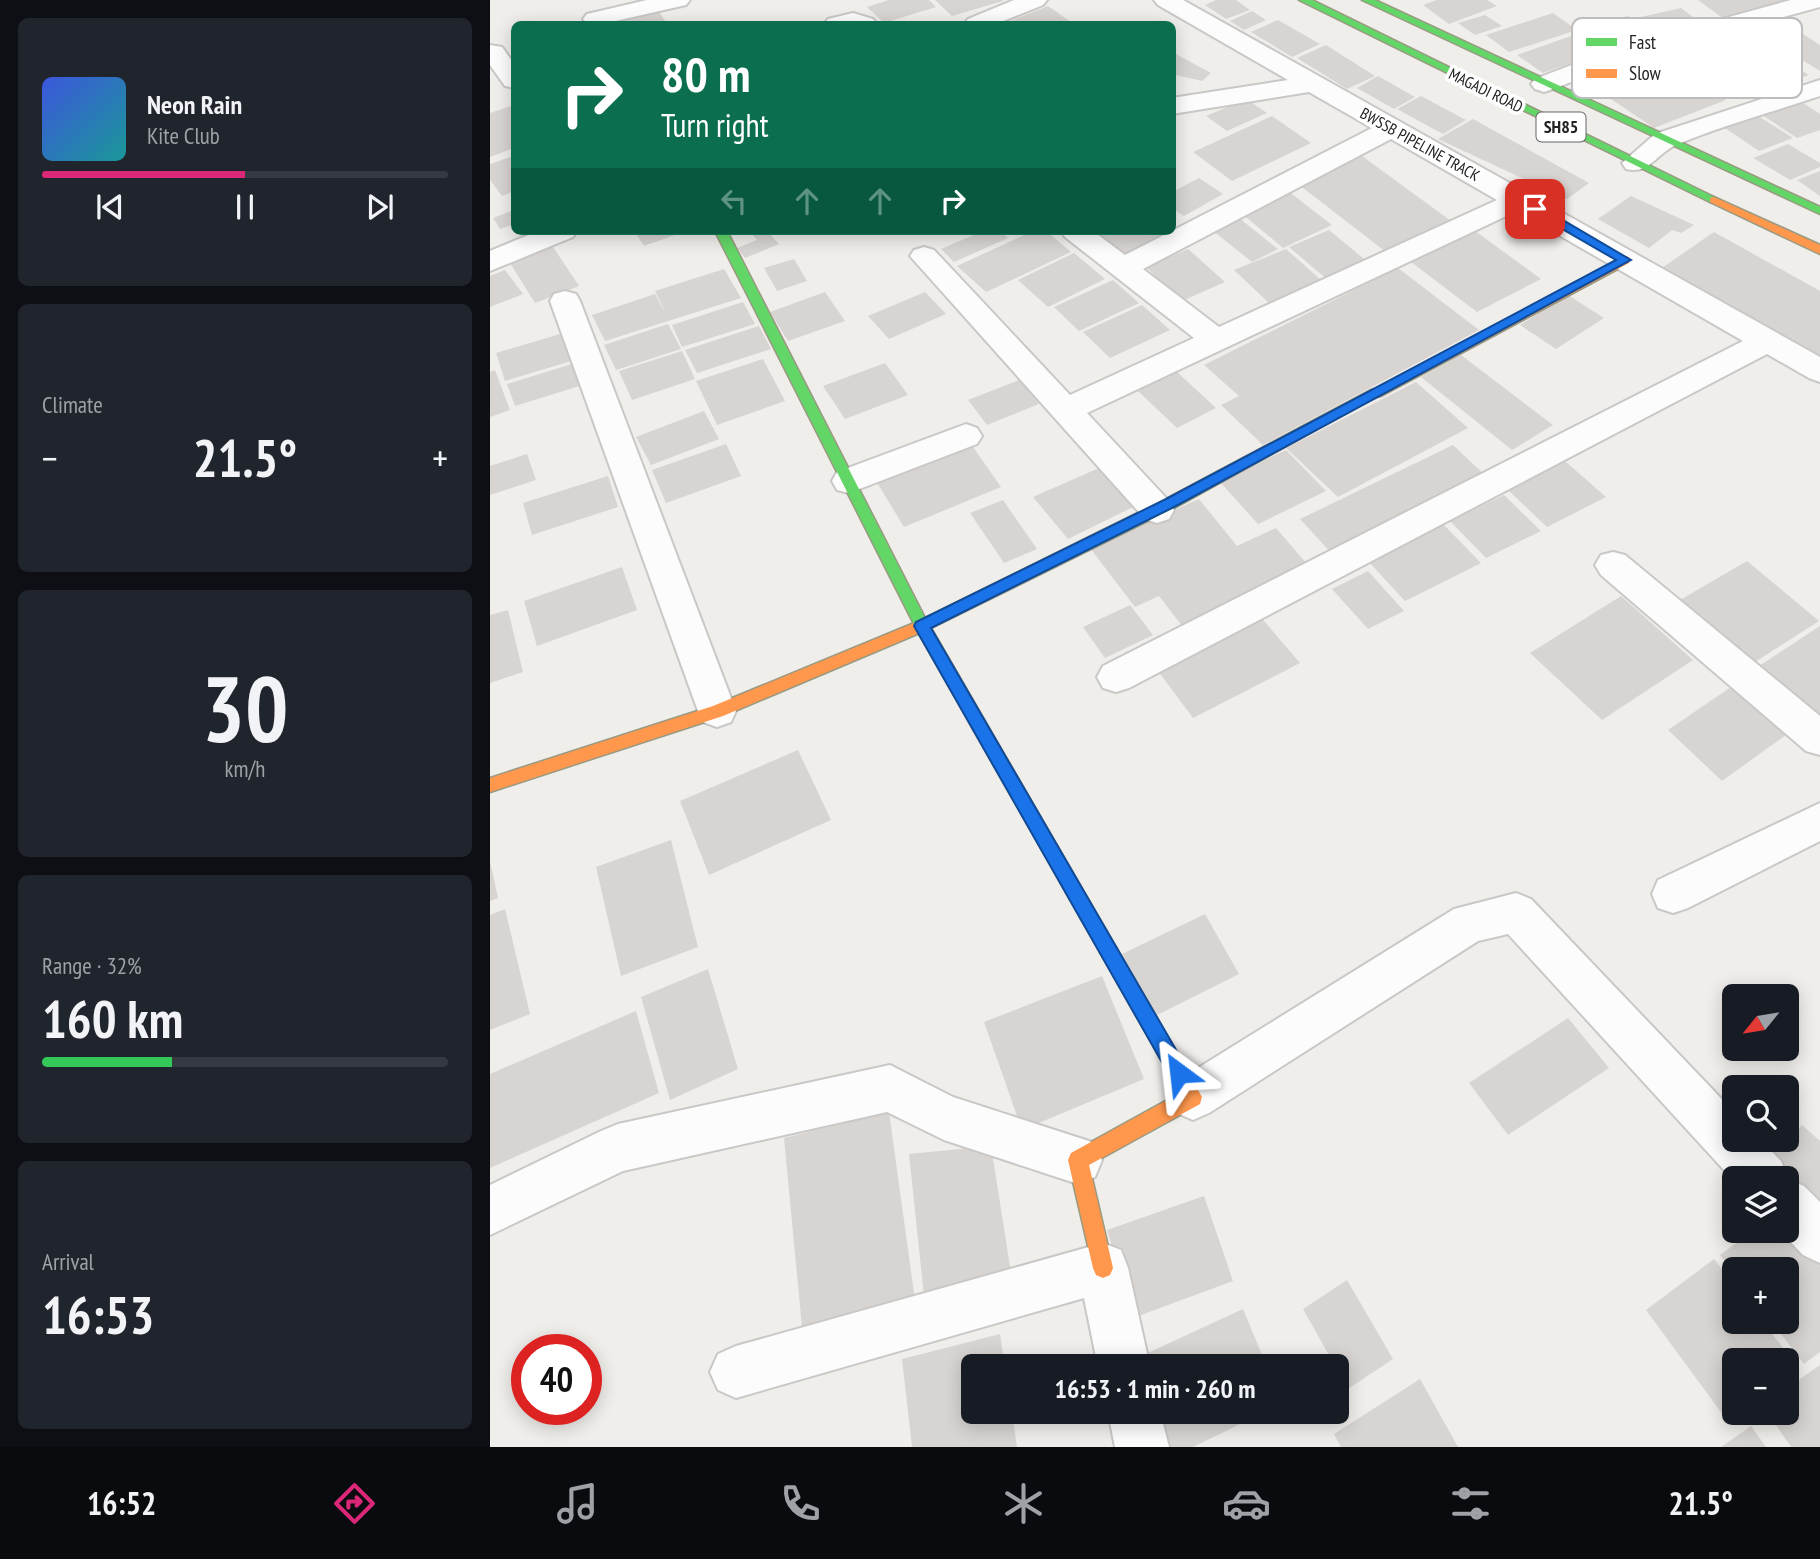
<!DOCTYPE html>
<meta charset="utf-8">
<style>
body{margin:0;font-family:"PT Sans Narrow",sans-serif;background:#20242c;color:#f1f3f6;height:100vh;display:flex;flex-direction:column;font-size:26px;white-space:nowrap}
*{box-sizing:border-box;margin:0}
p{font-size:23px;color:#9ea1a6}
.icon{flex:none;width:38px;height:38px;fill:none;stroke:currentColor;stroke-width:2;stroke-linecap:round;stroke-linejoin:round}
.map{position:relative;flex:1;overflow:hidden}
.side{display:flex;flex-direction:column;gap:18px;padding:18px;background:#0d0f14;width:490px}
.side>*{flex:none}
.hud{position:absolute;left:21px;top:21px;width:665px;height:214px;border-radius:10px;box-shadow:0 4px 18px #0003;background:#0b6e4f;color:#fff;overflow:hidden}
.needle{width:46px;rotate:240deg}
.controls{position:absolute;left:1232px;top:984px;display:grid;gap:14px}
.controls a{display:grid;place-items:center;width:77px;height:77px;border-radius:10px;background:#171b24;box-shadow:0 4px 18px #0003;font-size:35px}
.speed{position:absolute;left:21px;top:1334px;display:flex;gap:14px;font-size:35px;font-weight:700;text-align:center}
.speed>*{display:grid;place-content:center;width:91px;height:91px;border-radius:50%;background:#171b24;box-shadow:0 4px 18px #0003;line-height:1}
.speed .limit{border:10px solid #d22;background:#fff;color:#111}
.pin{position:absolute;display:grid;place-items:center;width:60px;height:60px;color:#fff;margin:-30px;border-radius:14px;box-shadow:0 4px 10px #0006}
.me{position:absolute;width:77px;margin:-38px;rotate:330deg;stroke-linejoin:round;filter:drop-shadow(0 0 5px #0008)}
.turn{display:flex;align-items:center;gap:24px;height:147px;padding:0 35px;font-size:32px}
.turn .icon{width:91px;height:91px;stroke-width:2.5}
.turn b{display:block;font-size:49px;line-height:60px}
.lanes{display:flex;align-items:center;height:66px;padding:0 35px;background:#0003;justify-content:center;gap:35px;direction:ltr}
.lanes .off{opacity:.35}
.big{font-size:52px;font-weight:700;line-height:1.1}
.side .tile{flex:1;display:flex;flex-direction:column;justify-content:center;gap:10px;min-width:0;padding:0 24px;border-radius:10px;background:#20242c}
.side .dial{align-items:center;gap:0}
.dial b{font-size:91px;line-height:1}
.song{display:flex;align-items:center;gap:21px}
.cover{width:84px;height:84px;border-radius:10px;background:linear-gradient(135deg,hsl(230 70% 55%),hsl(180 70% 35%))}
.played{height:7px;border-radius:4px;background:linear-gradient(90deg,#db2777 50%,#363941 50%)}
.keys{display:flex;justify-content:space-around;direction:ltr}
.heat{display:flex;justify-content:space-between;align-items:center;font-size:38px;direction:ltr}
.charge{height:10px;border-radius:5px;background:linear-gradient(90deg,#34c759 32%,#363941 0)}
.trip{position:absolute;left:471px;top:1354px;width:388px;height:70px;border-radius:10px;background:#171b24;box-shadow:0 4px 18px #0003;font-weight:700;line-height:70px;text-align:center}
.dock{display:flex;height:112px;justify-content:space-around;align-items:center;background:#090b0e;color:#9ea1a6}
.dock .icon{width:49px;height:49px}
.dock .current{color:#db2777}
.dock b{font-size:32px;color:#f1f3f6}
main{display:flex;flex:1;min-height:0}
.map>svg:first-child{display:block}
.building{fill:#d7d4d2}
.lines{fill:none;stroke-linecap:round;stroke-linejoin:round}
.street-casing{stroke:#c9c8c7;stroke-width:4}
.fast-casing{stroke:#999a82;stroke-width:3}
.slow-casing{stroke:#999a82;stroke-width:3}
.street{fill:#fdfcfc;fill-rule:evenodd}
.fast{fill:#63d668;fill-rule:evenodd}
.slow{fill:#ff974d;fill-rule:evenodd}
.route{fill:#1a73e8;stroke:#114b97;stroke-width:2}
.labels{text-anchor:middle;stroke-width:7;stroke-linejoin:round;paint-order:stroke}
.far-street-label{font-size:16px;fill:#222;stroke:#fff}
.shield{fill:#fff;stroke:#646464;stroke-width:2}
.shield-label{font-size:18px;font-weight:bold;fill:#222}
.key{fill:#fff;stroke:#bdbdbd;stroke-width:2}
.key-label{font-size:19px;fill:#222}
</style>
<main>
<section class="side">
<div class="tile">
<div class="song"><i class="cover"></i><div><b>Neon Rain</b><p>Kite Club</p></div></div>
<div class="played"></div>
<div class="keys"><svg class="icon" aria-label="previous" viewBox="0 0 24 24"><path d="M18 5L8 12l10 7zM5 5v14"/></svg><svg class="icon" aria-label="pause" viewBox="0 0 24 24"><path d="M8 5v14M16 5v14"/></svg><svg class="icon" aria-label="next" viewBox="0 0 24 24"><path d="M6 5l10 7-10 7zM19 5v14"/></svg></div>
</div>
<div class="tile"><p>Climate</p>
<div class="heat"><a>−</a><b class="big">21.5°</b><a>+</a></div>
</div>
<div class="tile dial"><b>30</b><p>km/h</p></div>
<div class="tile"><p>Range · 32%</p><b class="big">160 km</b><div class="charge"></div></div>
<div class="tile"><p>Arrival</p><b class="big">16:53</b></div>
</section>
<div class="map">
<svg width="1330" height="1447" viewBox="0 0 1330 1447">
<rect width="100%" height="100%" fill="#f0eeeb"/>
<g class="building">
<path d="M399,0h40l7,7 -52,16 -17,-16z"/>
<path d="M445,0h68v1l-51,15z"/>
<path d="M726,0h20l14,10 -24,9 -21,-14z"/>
<path d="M947,0h50l10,6 -48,18 -26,-19z"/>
<path d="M1208,0h93v1l-67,18z"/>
<path d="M558,6l26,18h-71z"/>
<path d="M166,7l11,17h-67l-2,-3z"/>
<path d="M1191,8l21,16 -40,10 -21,-17z"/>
<path d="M762,11l14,9 -22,10 -14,-9z"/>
<path d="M1063,13l24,17 -68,22 -23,-17z"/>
<path d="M995,15l17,11 -27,9 -17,-12z"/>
<path d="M1138,16l27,21 -47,13 -27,-22z"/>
<path d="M788,20l42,24 -28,13 -41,-25z"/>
<path d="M1313,34l17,11v26l-44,-27z"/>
<path d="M1084,35l26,18 -57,20 -26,-18z"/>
<path d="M836,45l49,31 -28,13 -50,-31z"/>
<path d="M1277,49l42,26 -18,7 -42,-26z"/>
<path d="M682,52l39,21 -9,8 -30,-7z"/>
<path d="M1193,72l43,28 -72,28 -43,-29z"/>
<path d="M888,76l37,21 -21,12 -37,-21z"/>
<path d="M931,96l45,24 -23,14 -46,-25z"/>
<path d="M756,99l21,14 -40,18 -21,-15z"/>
<path d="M1307,99l23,15v16l-23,8 -38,-25z"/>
<path d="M24,105v43l-24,9v-44z"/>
<path d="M1265,114l38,24 -34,13 -37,-25z"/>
<path d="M782,116l39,27 -79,38 -39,-29z"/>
<path d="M983,119l116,64 -22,16 -129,-60z"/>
<path d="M1298,144l32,19v4l-30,13 -37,-22z"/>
<path d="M24,156v35l-12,5 -12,-16v-16z"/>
<path d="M872,156l89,65 -65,31 -88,-68z"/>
<path d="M1330,171v25l-23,-16z"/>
<path d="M709,178l24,16 -39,22 -12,-8v-16z"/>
<path d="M798,191l44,34 -49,23 -43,-36z"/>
<path d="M1141,196l63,29 -13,8 -9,-3 -23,18 -51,-29z"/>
<path d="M24,210v14l-14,5 -7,-11z"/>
<path d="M749,218l39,31 -26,13 -40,-32z"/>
<path d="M981,228l70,51 -64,33 -70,-53z"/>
<path d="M839,230l40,33 -40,18 -40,-34z"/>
<path d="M144,231h52l-42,15z"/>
<path d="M259,231h18l12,13 -34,14 -8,-10 20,-8z"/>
<path d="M493,231h17l8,7 -54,24 -13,-13z"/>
<path d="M543,231h13l25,21 -85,40 -29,-26z"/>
<path d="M613,231h64l-46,26 -28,-21z"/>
<path d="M1224,232l106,59v72l-164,-91z"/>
<path d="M63,247l26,39 -44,17 -25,-40z"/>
<path d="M698,249l37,33 -43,19 -36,-34z"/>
<path d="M796,249l35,31 -52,23 -35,-33z"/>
<path d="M584,253l31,26 -57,28 -30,-27z"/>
<path d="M304,259l13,22 -30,10 -13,-23z"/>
<path d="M908,268l81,62 -216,115 -42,-40 18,-9 -35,-31z"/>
<path d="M234,269l17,29 -136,43 -13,-26 63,-21 12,22 -12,-25z"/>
<path d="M15,270l18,24 -33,13v-31z"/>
<path d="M623,280l26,23 -60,28 -25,-24z"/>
<path d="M335,292l20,29 -57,20 -18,-29z"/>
<path d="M435,292l21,22 -57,25 -21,-23z"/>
<path d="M1078,295l36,23 -48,31 -36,-24z"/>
<path d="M253,302l12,22 -73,23 -10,-22z"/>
<path d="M652,305l28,25 -60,28 -27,-26z"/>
<path d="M178,324l13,25 -65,21 -12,-25z"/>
<path d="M269,326l12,23 -74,24 -12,-23z"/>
<path d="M77,332l11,27 -73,22 -9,-28z"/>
<path d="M192,351l13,28 -63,21 -13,-29z"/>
<path d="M971,355l92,70 -41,25 -91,-73z"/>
<path d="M273,359l22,42 -68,24 -21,-44z"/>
<path d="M88,362l8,22 -71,22 -8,-22z"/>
<path d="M395,363l23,32 -63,24 -22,-33z"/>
<path d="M5,370l15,40 -20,7v-45z"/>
<path d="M686,371l40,37 -39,20 -40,-38z"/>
<path d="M529,380l20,24 -52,21 -19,-25z"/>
<path d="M926,382l52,46 -130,69 -52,-49z"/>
<path d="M214,411l15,28 -68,26 -15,-28z"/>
<path d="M236,444l15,32 -75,27 -14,-33z"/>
<path d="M481,444l30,43 -97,40 -28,-46z"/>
<path d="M963,445l36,34 -155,77 -34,-37z"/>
<path d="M796,450l40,41 -68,33 -39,-43z"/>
<path d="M37,454l9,26 -46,15v-29z"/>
<path d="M1075,461l41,36 -59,30 -39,-37z"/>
<path d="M609,468l34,39 -65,32 -35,-42z"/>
<path d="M118,476l10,31 -86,28 -9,-32z"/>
<path d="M1014,495l37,36 -55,27 -36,-37z"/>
<path d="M709,499l38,47 39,-18 37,43 -127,60 -27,-35 -24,11 -45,-59z"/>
<path d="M513,500l34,49 -33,14 -34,-50z"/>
<path d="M953,524l38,39 -76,38 -37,-40z"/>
<path d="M1257,561l72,60 -67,43 -72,-64z"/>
<path d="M132,567l15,43 -100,36 -13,-45z"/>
<path d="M878,571l36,40 -36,18 -36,-40z"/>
<path d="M1131,596l72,64 -91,60 -72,-67z"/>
<path d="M640,605l23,30 -48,23 -22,-31z"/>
<path d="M18,610l15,62 -33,11v-68z"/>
<path d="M769,615l41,48 -107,55 -38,-51z"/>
<path d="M1330,626v93l-61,-53z"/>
<path d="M1241,687l55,48 -64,46 -54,-51z"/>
<path d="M308,750l33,70 -122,55 -29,-74z"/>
<path d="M181,840l27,107 -77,29 -25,-109z"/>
<path d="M0,861l8,37 -8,3z"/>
<path d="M15,909l25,105 -40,16v-115z"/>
<path d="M715,914l34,60 -84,42 -33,-62z"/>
<path d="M218,969l30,100 -68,31 -29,-103z"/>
<path d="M612,976l42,103 -122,51 -38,-108z"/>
<path d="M146,1011l23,82 -169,75v-94z"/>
<path d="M1078,1018l41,50 -101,67 -39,-52z"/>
<path d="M399,1112l27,195 -113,31 -19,-200z"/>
<path d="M1312,1125l18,16v66l-50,-48z"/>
<path d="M501,1146l21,133 -88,17 -15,-142z"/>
<path d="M714,1196l29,85 -100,37 -26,-88z"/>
<path d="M1297,1214l33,41v97l-16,12 -33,-43h16v-52h-53v5l-14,-19 34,-25h33z"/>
<path d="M1224,1259l20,26v36h28l33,42 -8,7v-10h-53v52l-8,7 -80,-109z"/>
<path d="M857,1280l46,79 -45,30 -45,-80z"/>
<path d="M753,1309l24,58h-125l-3,-10z"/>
<path d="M510,1334l5,33h-32v45h39l5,35h-105l-10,-88z"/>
<path d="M1330,1365v82h-29l-24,-35h20v-24z"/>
<path d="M930,1379l38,68h-117l-7,-13z"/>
<path d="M668,1412h107l-72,35h-23z"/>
<path d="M1261,1426l15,21h-45z"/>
</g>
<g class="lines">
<defs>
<g id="street">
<path d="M157,0h43l-4,5 -84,19h-15l-4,-5 4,-5z"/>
<path d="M524,0h33l-4,5 -47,19h-32l4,-5z"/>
<path d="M664,0h29l637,357v25l-11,-4 -42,-24 -638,334 -13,4 -13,-4 -6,-11 6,-11 640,-325 -226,-130 -430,202 82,88 5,9 -5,9 -12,4 -12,-4 -235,-263 4,-6 10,-3 10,3 136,145 124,-57 -129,-101 -4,-6h32l32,24 247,-127 -63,-36 -137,22v-16l116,-18 -130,-75zM901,139l106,61 -278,127 -76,-58z"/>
<path d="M1301,0h29v7l-186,51 -81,31 -9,3 -9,-3 -4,-5 4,-5 81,-31z"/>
<path d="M363,13l20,6 4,5h-53l4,-5z"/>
<path d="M0,45l12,2 12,17v24l-9,-2 -15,-21z"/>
<path d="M1330,80v16c-47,16 -98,29 -144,49 -19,8 -27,30 -50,24l-4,-6 33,-29z"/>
<path d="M48,231h39l-4,6 -83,34v-20z"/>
<path d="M75,291l11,3 4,7 156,410 -5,11 -14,5 -14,-5 -5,-11 -148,-410 4,-7z"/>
<path d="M476,424l11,4 5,8 -5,8 -128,49 -12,-3 -5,-9 5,-9z"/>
<path d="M1123,552l12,3 195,161v39l-14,-4 -205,-176 -6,-10 6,-10z"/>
<path d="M1330,803v38l-132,67 -15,5 -15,-5 -6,-14 6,-14z"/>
<path d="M1026,893l15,6 203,213v27h26l21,22 7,18 16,7 16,16v61l-17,-8 -24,-25h8v-52h-53v3l-226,-247 -30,7 -269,172 -16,7 -16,-7 -7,-16 7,-16 277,-172z"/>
<path d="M400,1065l63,32 142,46 7,17 -7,17 -17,7 -134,-44 -57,-28 -264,59 -133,64v-50l111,-54 17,-7z"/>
<path d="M613,1243l18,7 7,18 22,99h-52l-14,-69 -348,100 -18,-8 -8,-18 8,-18 18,-8z"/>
<path d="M618,1412h52l9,35h-54z"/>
</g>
<g id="fast">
<path d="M809,0h13l408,200 -10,2z"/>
<path d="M872,0h13l445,207v7z"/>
<path d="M225,231h12l198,387 241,-119 205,-109 5,-1 6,4 -206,114 -245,121 224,387 3,6 -3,6 -6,3 -6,-3 -226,-397z"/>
</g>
<g id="slow">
<path d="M1224,197l106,48v9l-110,-52v-4z"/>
<path d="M1135,256l4,1v6l-248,133 -5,1 -6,-4z"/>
<path d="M434,619l7,6 -2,4 -206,87 -233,76v-14l223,-72z"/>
<path d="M659,1012l6,3 47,82 -2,7 -111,61 24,103 -3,7 -7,3 -7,-3 -3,-7 -25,-108 3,-7 109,-60 -40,-72 3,-6z"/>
</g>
</defs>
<use href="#street" class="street-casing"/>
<use href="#fast" class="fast-casing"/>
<use href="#slow" class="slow-casing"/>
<use href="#street" class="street"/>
<use href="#fast" class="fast"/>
<use href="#slow" class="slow"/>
</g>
<path class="route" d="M1041,206h8l92,54 -455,246 -245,122 255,439 2,6 -2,7 -7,3 -7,-3 -258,-454 2,-4 250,-123 450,-239 -85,-49z"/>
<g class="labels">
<g class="far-street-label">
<text transform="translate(996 90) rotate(26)" y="6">MAGADI ROAD</text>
<text transform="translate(930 144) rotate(29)" y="6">BWSSB PIPELINE TRACK</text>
</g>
<rect class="shield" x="1046.5" y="112.5" width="49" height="29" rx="5"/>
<g class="shield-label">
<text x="1071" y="133">SH85</text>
</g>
</g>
<rect x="1082" y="18" width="230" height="80" rx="10" class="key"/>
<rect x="1096" y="38" width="31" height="8" fill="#63d668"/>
<rect x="1096" y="69" width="31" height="9" fill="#ff974d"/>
<g class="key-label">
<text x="1139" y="49">Fast</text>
<text x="1139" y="80">Slow</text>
</g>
</svg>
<div class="controls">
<a><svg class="needle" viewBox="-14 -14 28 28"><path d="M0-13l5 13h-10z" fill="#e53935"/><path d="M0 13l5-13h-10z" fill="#9ea1a6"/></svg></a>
<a><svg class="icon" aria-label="search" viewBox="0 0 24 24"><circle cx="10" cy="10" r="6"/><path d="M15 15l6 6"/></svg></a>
<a><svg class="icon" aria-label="layers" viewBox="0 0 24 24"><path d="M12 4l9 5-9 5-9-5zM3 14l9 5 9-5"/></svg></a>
<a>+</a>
<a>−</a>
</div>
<div class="speed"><div class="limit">40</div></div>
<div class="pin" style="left:1045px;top:209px;background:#d93025"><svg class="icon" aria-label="arrive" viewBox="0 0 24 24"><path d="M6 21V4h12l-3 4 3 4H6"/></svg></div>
<svg class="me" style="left:689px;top:1073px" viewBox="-20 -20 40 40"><path d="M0-17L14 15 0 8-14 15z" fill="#1a73e8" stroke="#fff" stroke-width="4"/></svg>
<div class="trip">16:53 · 1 min · 260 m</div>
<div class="hud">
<div class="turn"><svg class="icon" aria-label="right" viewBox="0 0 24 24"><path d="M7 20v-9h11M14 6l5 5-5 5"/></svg><div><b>80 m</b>Turn right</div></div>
<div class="lanes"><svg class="icon off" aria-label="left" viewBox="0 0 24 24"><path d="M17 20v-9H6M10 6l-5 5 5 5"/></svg><svg class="icon off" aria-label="ahead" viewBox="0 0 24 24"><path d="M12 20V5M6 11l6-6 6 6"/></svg><svg class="icon off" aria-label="ahead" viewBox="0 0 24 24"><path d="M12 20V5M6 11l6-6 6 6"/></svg><svg class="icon" aria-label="right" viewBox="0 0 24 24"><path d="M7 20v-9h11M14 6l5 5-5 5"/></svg></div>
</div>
</div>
</main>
<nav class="dock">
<b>16:52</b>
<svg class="icon current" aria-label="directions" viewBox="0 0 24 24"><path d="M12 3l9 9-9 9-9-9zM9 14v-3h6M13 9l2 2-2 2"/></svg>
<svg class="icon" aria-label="music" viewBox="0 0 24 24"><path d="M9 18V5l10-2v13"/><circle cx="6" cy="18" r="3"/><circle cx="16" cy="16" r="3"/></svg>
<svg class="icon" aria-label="phone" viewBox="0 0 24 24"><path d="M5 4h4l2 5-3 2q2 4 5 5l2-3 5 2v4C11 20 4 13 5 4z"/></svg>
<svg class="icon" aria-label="climate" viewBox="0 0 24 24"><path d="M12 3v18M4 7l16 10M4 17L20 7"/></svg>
<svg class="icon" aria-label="car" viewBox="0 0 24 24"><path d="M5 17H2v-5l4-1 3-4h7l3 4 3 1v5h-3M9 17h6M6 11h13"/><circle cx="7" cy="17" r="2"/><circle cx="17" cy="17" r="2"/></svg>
<svg class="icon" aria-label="filters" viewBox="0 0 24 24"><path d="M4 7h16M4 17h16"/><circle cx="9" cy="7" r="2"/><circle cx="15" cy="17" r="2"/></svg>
<b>21.5°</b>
</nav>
